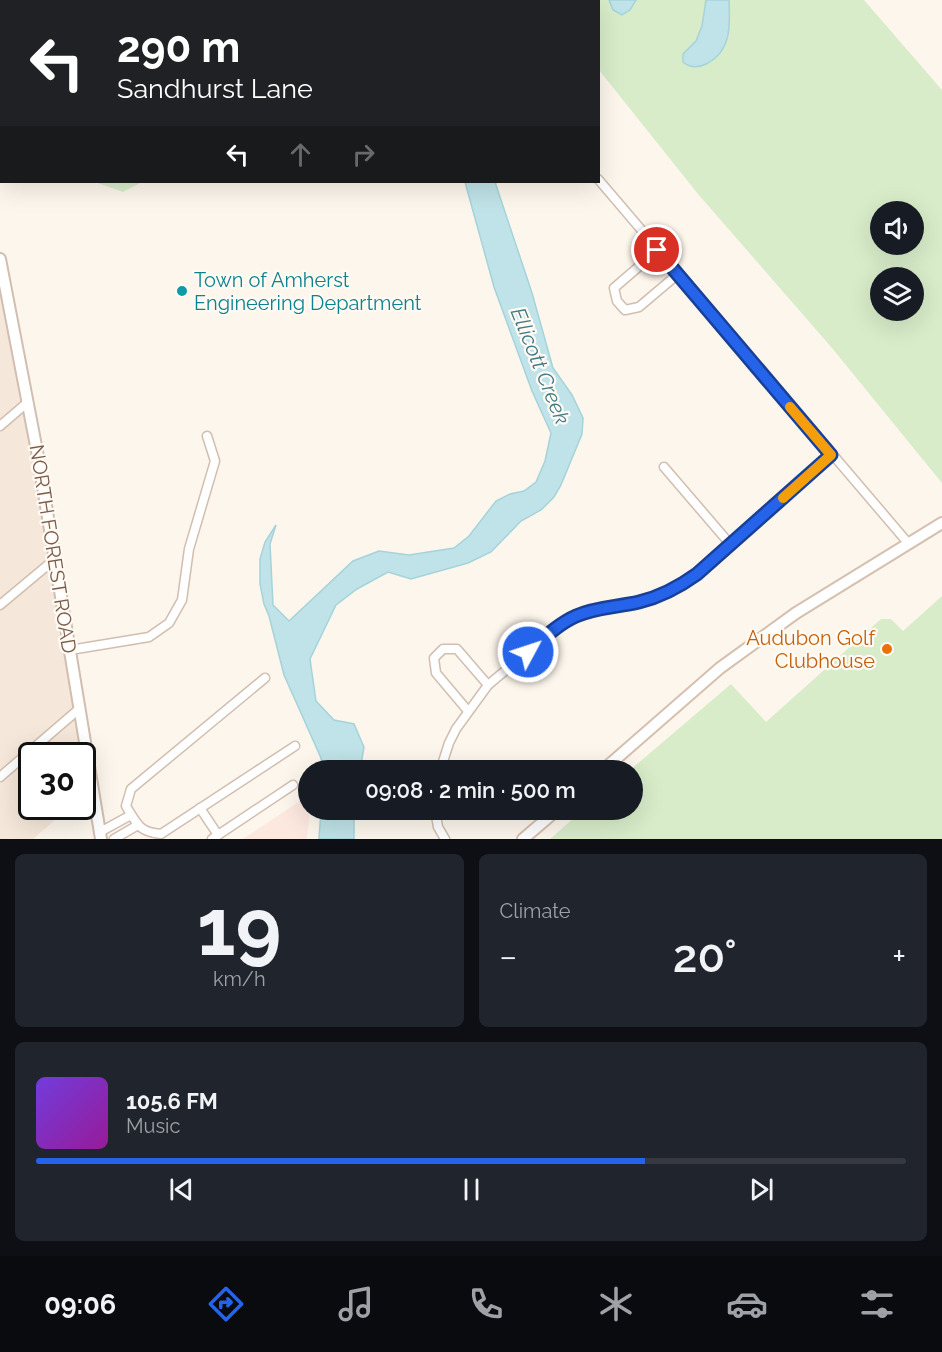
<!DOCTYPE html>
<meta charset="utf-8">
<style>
body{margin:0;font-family:Raleway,sans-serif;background:#20242c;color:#f1f3f6;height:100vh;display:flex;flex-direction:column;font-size:22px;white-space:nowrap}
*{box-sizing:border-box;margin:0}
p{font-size:20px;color:#9ea1a6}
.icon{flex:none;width:33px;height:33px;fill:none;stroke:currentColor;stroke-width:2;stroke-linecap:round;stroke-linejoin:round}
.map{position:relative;height:839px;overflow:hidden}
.sheet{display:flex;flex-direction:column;gap:15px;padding:15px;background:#0d0f14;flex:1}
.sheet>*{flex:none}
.banner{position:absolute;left:0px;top:0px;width:600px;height:183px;box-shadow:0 6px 24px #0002;background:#202124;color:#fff;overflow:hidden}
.fabs{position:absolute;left:870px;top:201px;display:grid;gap:12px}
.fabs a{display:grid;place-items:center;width:54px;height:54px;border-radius:50%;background:#171b24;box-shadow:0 6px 24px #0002;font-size:30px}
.speed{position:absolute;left:18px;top:742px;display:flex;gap:12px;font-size:30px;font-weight:700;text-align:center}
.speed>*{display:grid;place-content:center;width:78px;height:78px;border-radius:50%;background:#171b24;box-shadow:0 6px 24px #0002;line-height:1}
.speed .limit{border:3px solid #111;border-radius:9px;background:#fff;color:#111}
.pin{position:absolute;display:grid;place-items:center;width:51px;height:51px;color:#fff;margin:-26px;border:3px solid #fff;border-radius:50%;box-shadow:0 2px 6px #0007}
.me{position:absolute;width:66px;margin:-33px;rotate:50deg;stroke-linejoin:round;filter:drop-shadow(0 0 4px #0008)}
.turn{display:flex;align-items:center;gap:21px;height:126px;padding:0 18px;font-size:27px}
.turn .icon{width:78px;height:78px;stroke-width:2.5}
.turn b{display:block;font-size:42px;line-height:51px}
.lanes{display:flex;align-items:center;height:57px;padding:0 18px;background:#0003;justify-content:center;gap:30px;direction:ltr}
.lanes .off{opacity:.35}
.big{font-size:45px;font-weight:600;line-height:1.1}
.sheet .widget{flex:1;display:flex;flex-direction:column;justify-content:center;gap:9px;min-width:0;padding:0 21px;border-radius:9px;background:#20242c}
.sheet .dial{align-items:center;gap:0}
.dial b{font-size:78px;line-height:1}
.song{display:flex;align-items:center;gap:18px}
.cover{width:72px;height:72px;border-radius:9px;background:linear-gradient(135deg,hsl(260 70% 55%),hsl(300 70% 35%))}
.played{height:6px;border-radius:3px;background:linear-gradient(90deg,#2563eb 70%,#363941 70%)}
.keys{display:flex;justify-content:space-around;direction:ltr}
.heat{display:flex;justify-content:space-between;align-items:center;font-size:33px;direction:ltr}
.sheet .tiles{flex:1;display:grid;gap:15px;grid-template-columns:1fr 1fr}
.widget:last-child{grid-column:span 2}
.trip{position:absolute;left:298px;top:760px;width:345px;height:60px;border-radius:30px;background:#171b24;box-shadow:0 6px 24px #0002;font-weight:600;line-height:60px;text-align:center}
.dock{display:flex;height:96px;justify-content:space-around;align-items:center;background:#090b0e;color:#9ea1a6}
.dock .icon{width:42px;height:42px}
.dock .current{color:#2563eb}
.dock b{font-size:27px;color:#f1f3f6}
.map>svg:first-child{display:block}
.residential{fill:#f5e8da}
.commercial{fill:#fde8e0}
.green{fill:#d8ecc9;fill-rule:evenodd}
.water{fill:#bfe3e8;stroke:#a5d3da;stroke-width:1.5}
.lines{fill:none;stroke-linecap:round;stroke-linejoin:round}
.minor-casing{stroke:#d1beb0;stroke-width:11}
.tertiary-casing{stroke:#d1beb0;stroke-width:14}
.secondary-casing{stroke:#d6c0b0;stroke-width:14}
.minor{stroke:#fff;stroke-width:8}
.tertiary{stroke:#fff;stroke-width:10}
.secondary{stroke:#fff;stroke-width:10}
.route-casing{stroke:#184099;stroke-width:15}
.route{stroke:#2563eb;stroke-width:10}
.slow{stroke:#f59e0b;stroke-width:10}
.culture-dot{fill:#0f9aa8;stroke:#fffaf3;stroke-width:2}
.food-dot{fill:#e8710a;stroke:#fffaf3;stroke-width:2}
.labels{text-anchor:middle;stroke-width:4.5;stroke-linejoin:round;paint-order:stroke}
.culture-label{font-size:20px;fill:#0d838f;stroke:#fffaf3;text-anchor:start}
.street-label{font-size:20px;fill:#7a5c4d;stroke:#fffaf3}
.food-label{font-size:20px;fill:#c56008;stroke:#fffaf3;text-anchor:end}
.water-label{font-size:21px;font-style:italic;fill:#437c86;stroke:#fffaf3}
</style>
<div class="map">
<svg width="942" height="839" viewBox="0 0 942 839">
<rect width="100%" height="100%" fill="#fdf6ec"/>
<path class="residential" d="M0,259l92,529 -9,8 -1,-40h-50v51h38l-37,32h-33z"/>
<path class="commercial" d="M309,795l1,15 -3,29h-64z"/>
<g class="green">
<path d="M541,0h323l78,90v393l-110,-135 -134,-154 -99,-124 -1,-68zM880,212h34v32h-34zM880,278h34v32h-34z"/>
<path d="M95,182h47l-19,10z"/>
<path d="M942,596v243h-392l33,-29h50v-39h-4l102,-87 35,38 115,-103h10l12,12z"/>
</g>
<g class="water">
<path d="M609,0h27l-6,10 -8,5 -9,-5z"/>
<path d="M706,0h23c1,25 3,51 -23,64 -8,4 -16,4 -23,-2v-8l13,-13 6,-15z"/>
<path d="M465,182h30l37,111 21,75 19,27 11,23 -1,16 -21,51 -7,12 -13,13 -20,11 -30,31 -23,11 -57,16 -23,-7 -31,17 -21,16 -26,54 6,42 18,19 20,4 10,23 -4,24h-38l-1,-13 -37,-83 -15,-59 -5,-12 -4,-20v-25l5,-17 11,-17 -6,19 3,61 16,16 64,-60 26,-10 30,4 45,-7 15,-12 27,-35 14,-7 14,-3 12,-9 9,-21 6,-28 -19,-42 -38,-104z"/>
<path d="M321,810h33v29h-35z"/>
</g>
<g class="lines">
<defs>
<g id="minor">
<path d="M25,0l1,2"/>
<path d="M96,2l2,-2"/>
<path d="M0,71h2"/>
<path d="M598,179l310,364"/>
<path d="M658,250l-44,38 3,13 8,9 14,-3 39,-33"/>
<path d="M0,426l28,-24"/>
<path d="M664,467l66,77"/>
<path d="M0,605l55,-46"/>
<path d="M70,650l79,-13 20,-14 13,-23 7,-51 26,-88 -8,-25"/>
<path d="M265,678l-134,111 -5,17c11,18 13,26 35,28l134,-88"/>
<path d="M468,711l-32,-38 -2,-15 9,-9h14l31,36"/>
<path d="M440,771l9,-28 7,-14 32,-44 73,-61 35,-15 42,-7 19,-6 19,-8 21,-14 134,-119"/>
<path d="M0,777l79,-68"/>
<path d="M200,808l18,27"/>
<path d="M435,810l3,17 7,12"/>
<path d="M100,832l31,-17"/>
<path d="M114,839l24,-14"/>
<path d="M212,839l81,-54"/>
</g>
<path id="tertiary" d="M0,259l37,192 64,388"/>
<g id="secondary">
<path d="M602,771l118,-103 76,-55 146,-90"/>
<path d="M523,839l34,-29"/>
</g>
</defs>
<use href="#minor" class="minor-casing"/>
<use href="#tertiary" class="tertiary-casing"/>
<use href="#secondary" class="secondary-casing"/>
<use href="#minor" class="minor"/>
<use href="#tertiary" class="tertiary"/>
<use href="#secondary" class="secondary"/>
</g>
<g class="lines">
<defs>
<path id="route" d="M528,652c15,-13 30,-28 48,-36 20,-9 42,-9 63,-14 21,-5 40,-15 58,-28l134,-119 -174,-205"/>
</defs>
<use href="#route" class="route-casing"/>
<use href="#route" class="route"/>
<path class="slow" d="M783,498l48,-43 -41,-48"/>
</g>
<circle class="culture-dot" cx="182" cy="291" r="6"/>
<circle class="food-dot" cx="887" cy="649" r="6"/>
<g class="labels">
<g class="culture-label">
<text x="194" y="287">Town of Amherst<tspan x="194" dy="23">Engineering Department</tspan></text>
</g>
<g class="street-label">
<text transform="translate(53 549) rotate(81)" y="7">NORTH FOREST ROAD</text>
</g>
<g class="food-label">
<text x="875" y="645">Audubon Golf<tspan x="875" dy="23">Clubhouse</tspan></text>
</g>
<g class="water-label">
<text transform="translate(540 366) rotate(68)" y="7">Ellicott Creek</text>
</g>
</g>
</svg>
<div class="fabs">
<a><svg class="icon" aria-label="sound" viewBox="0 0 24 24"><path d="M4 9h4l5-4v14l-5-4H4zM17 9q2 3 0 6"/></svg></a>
<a><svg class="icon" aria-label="layers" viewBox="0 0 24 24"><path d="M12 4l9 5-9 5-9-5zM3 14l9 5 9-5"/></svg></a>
</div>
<div class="speed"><div class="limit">30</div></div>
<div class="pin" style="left:657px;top:250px;background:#d93025"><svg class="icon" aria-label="arrive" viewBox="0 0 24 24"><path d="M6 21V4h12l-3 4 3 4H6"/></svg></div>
<svg class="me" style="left:528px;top:652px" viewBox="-20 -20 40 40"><circle r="17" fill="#2563eb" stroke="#fff" stroke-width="3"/><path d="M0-11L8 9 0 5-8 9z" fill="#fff"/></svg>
<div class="trip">09:08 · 2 min · 500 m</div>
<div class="banner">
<div class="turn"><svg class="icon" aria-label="left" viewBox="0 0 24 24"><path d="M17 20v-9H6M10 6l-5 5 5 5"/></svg><div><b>290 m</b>Sandhurst Lane</div></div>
<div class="lanes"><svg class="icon" aria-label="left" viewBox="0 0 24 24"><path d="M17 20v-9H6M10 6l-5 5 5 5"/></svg><svg class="icon off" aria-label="ahead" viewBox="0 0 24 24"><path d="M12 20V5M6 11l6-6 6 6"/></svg><svg class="icon off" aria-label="right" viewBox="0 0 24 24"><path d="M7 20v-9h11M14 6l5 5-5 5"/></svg></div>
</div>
</div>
<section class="sheet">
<div class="tiles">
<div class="widget dial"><b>19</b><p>km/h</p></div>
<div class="widget"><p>Climate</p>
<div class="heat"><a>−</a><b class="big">20°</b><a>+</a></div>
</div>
<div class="widget">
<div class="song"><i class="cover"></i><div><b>105.6 FM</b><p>Music</p></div></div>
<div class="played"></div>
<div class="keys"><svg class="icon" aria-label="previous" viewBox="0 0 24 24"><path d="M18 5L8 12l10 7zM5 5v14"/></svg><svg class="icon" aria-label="pause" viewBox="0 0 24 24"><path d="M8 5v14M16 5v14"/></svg><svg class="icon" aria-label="next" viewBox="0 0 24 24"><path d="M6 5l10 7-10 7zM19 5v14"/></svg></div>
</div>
</div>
</section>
<nav class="dock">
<b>09:06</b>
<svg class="icon current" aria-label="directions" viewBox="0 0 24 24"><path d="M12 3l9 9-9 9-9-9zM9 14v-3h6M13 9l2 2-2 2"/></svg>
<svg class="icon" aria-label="music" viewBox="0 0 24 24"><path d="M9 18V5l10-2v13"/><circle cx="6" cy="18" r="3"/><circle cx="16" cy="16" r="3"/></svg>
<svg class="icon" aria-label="phone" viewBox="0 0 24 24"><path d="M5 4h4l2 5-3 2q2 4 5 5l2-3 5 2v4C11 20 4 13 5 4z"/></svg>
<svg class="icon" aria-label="climate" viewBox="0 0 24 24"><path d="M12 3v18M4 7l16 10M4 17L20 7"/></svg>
<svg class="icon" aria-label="car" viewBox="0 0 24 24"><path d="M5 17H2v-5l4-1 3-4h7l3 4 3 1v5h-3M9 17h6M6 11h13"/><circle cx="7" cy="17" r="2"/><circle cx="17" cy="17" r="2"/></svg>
<svg class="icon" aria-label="filters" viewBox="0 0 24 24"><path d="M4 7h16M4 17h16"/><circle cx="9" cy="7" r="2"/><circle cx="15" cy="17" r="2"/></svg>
</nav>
